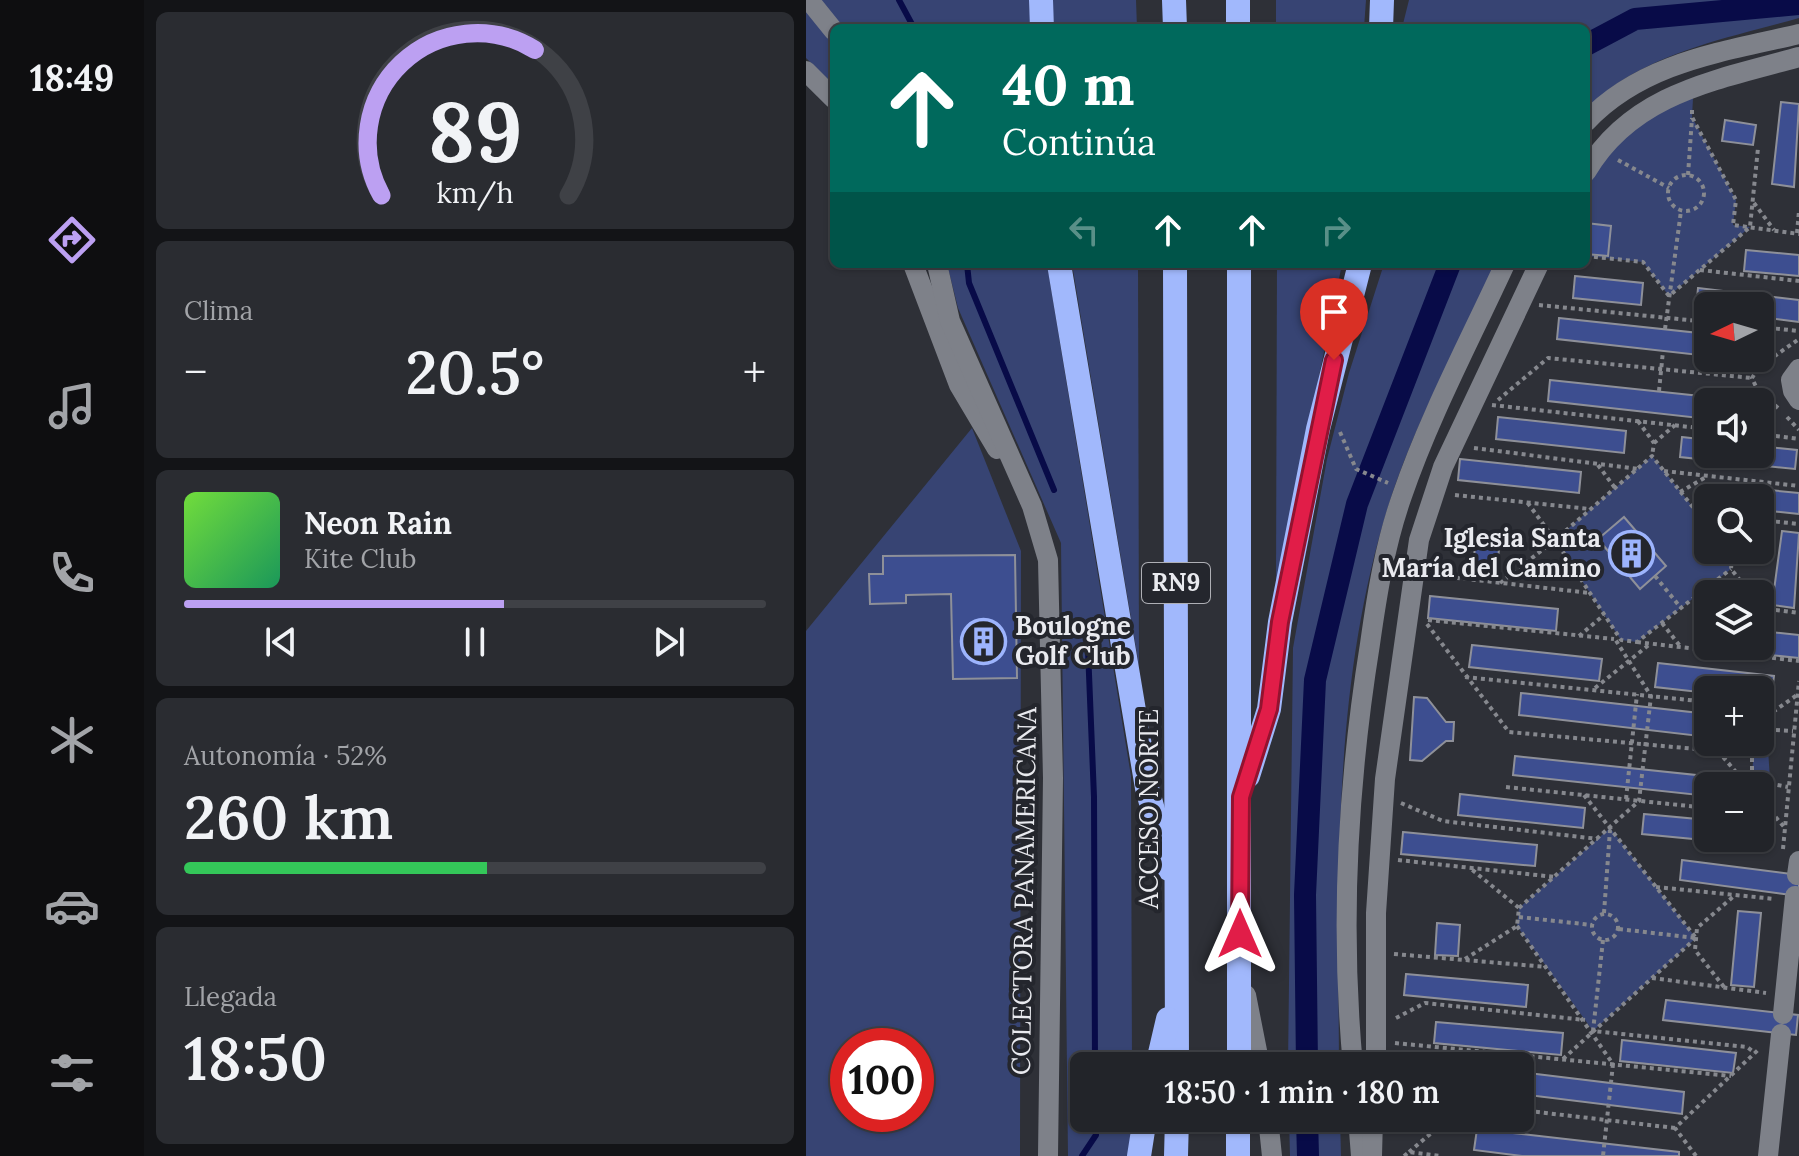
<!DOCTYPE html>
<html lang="es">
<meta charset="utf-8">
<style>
body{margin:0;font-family:Lora,serif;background:#2a2c31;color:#f1f3f6;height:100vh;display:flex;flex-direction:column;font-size:30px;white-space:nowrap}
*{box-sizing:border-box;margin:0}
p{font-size:26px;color:#a2a4a8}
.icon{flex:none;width:44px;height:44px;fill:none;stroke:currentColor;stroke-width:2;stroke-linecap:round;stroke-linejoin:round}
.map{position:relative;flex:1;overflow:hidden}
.sheet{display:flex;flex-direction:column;gap:12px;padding:12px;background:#131417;width:662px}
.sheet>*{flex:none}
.hud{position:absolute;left:24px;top:24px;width:760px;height:244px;border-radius:12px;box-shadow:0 2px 6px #0004,0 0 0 2px #3f4146;background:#00695c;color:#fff;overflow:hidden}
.needle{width:52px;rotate:265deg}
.tools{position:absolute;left:888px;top:292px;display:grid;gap:16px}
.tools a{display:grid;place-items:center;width:80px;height:80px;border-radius:12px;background:#222429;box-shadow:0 2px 6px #0004,0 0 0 2px #3f4146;font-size:40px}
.speed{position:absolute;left:24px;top:1028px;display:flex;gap:16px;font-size:40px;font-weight:700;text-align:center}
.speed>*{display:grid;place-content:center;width:104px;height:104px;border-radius:50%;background:#222429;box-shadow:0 2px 6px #0004,0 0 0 2px #3f4146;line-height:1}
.speed .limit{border:12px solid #d22;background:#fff;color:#111}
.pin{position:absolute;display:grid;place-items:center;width:68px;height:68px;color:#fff;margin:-82px -34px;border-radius:50% 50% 50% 0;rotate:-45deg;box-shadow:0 0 8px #0007}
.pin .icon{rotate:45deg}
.me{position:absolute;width:88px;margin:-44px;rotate:0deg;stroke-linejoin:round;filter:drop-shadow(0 0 6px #0008)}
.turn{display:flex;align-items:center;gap:28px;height:168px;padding:0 40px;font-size:36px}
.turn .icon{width:104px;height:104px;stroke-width:2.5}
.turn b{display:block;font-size:56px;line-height:68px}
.lanes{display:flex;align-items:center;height:76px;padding:0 40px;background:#0003;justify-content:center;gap:40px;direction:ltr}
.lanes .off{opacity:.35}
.big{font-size:60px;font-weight:600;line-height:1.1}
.sheet .card{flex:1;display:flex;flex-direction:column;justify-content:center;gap:12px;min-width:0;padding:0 28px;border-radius:12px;background:#2a2c31}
.sheet .dial{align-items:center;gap:0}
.dial svg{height:208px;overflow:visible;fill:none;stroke:#3f4146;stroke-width:7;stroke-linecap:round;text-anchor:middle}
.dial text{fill:#f1f3f6;stroke:none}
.song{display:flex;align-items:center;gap:24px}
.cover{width:96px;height:96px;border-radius:12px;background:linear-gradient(135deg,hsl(100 70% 55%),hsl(150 70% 35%))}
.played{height:8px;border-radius:4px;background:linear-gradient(90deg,#bca0f2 55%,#3f4146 55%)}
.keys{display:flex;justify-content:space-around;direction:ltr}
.heat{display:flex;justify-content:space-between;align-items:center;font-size:44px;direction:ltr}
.charge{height:12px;border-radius:6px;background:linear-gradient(90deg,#34c759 52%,#3f4146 0)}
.trip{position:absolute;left:264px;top:1052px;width:464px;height:80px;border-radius:12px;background:#222429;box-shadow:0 2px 6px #0004,0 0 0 2px #3f4146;font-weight:600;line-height:80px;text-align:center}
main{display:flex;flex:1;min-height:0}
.menu{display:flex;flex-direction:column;width:144px;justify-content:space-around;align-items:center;background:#0e0e10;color:#a2a4a8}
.menu .icon{width:56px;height:56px}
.menu .on{color:#bca0f2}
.menu b{font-size:36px;color:#f1f3f6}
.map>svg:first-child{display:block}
.green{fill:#374473;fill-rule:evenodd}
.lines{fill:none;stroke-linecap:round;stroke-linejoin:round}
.stream{stroke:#080b48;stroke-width:6}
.canal{stroke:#080b48;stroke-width:22}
.building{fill:#3d4e90;stroke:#8e9099;stroke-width:2}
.path{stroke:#86888e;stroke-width:4;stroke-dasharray:4 4;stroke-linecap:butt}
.minor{stroke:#7e8189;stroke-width:20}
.highway{stroke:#a1b8fc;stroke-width:24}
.route-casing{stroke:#92132f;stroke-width:20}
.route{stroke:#e11d48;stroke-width:14}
.labels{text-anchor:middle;stroke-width:8;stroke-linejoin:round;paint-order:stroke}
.shield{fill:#24262d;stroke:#aeafb5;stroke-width:2}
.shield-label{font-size:24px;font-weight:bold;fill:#e9eaef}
.poi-label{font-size:26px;font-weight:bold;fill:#e9eaef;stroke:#24262d;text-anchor:end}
.street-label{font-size:26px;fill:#e9eaef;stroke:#24262d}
</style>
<main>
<nav class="menu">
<b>18:49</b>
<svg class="icon on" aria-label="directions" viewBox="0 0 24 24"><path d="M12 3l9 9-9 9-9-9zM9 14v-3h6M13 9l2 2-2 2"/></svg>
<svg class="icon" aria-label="music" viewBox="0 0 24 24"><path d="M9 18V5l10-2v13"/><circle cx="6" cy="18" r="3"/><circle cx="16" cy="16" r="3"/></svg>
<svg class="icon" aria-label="phone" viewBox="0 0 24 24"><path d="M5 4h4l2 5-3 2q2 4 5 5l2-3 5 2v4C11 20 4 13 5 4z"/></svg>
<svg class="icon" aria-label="climate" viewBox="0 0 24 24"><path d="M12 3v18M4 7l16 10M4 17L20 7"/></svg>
<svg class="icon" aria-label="car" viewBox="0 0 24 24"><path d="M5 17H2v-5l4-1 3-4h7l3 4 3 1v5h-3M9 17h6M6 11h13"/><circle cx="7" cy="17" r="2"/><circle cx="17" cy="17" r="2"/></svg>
<svg class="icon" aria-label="filters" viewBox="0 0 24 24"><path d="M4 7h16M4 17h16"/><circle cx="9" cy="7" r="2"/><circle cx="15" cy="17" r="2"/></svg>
</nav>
<section class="sheet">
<div class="card dial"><svg viewBox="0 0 100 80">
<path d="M14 69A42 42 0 1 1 86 69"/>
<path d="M14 69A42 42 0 0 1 73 13" stroke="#bca0f2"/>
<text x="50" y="56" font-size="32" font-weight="700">89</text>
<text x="50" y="72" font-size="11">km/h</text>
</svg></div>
<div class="card"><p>Clima</p>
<div class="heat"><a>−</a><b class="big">20.5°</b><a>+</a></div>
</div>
<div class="card">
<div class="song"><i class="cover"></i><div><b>Neon Rain</b><p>Kite Club</p></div></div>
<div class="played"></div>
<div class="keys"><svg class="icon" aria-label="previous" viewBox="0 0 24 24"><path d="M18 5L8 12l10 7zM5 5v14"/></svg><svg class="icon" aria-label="pause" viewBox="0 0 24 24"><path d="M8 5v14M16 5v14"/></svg><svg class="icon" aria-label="next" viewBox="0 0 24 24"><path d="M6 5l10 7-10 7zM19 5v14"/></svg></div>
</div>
<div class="card"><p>Autonomía · 52%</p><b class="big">260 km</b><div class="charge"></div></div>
<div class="card"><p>Llegada</p><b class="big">18:50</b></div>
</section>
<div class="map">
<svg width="993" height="1156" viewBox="0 0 993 1156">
<rect width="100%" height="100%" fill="#2e3037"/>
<g class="green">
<path d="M13,0h210l2,28h-191z"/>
<path d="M246,0h84l1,28h-83z"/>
<path d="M470,0h90l-2,28h-88z"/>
<path d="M603,0h390v18c-60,17 -128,30 -181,65 -11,7 -22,19 -32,29v-84h-184z"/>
<path d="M0,9l28,36v40l-28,-27z"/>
<path d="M887,98l-1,19 44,83 -3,25 17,2 -81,69 -26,-34 -57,-6v-69l18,-35 51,-41z"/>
<path d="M141,264h100l84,512 1,290h-48v52h48l-3,38h-61l-7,-613 -103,-235z"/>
<path d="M266,264h66l1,402z"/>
<path d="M471,264h65l-66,322z"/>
<path d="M578,264h113c-37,78 -84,161 -109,243 -56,180 -50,373 -49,559h-51l5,-418 34,-189 22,-86z"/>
<path d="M166,428l49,123 -1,605h-214v-525zM42,1046h68v68h-68z"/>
<path d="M846,456l56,70v24h19l5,6 -1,13 -94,73 -16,-2 -66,-100z"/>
<path d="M954,733h15l-1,12 -6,4 2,30 -14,-2 -4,-5 3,-30h5z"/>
<path d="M804,828l86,110 -103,93 -76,-105 2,-18z"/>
<path d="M483,1118h51l1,38h-51z"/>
</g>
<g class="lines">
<g class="stream">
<path d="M93,0l15,28"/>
<path d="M161,264l2,19 85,207"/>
<path d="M281,625l7,172 1,269"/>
<path d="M276,1156l14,-21v-17"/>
</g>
<g class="canal">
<path d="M780,45l49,-26 164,-15"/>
<path d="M501,1066l-2,-171 10,-215 42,-176 93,-240"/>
<path d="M501,1118l1,38"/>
</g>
</g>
<g class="building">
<path d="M975,102l18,2 -5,83 -22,-3z"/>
<path d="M919,120l31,5 -3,20 -31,-4z"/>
<path d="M780,223l25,3 -3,30 -22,-2z"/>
<path d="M940,250l53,5v21l-55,-5z"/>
<path d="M769,276l68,7 -2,22 -68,-7z"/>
<path d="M892,288l101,12v22l-39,-5v-11h-52v6l-12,-2z"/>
<path d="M753,318l149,16v22l-151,-17z"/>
<path d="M744,380l207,22h-49v17l-160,-18z"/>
<path d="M692,417l128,14 -2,22 -128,-14z"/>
<path d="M876,437l26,3v14h52v-8l37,4 -2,19 -115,-12z"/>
<path d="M654,459l121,13 -2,21 -121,-13z"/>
<path d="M913,485l80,8v21l-39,-4v-12h-43z"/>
<path d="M818,517l42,49 -26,23 -42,-50z"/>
<path d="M976,531l17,2 -5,75 -22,-3z"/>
<path d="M669,547l24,2 -3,31 -24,-3z"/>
<path d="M209,555l2,123 -64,1 -2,-85 -45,1v8l-36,1 -1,-30h14v-18z"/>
<path d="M624,596l128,13 -2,22 -128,-13z"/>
<path d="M897,625l5,1v20h52v-15l39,4v23l-99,-10z"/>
<path d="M666,645l130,14 -3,22 -130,-14z"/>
<path d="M852,663l116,13 -3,24 -11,-1v-9h-52v3l-53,-6z"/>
<path d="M715,693l187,21v23l-189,-22z"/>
<path d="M608,697l13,1 19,24h8l-1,19h-7l-24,20 -12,-1z"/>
<path d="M709,756l200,21 -1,9h-6v10l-195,-21z"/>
<path d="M654,794l125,14 -2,20 -125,-13z"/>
<path d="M838,814l64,6v18h48l-1,7 -113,-11z"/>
<path d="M597,832l134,13 -2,21 -134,-12z"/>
<path d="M876,860l117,15v21l-119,-16z"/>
<path d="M932,911l23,2 -7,74 -23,-2z"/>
<path d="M631,923l23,2 -2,31 -23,-1z"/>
<path d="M600,974l122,11 -2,22 -122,-12z"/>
<path d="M860,1000l132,15 -2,20 -133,-15z"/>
<path d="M630,1022l127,11 -2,22 -127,-12z"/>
<path d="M816,1040l114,13 -3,20 -113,-12z"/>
<path d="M714,1072l164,20 -2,22 -162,-20z"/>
<path d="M671,1129l202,23v4h-157l-48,-6z"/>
</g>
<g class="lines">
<g class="path">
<path d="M886,110v7l44,83 -3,25 66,9"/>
<path d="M812,160l51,28"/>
<circle cx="880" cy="193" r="18"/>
<path d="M882,175l4,-57"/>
<path d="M948,203l20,27"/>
<path d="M991,233l2,-22"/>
<path d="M780,256l57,6 26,34 81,-69 8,-79"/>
<path d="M894,270l99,11"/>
<path d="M733,305l169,17"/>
<path d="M954,327l39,4"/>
<path d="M859,329l16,-118"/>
<path d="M853,391l4,-40"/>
<path d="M692,400l50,-42 204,20"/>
<path d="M686,405l216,24"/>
<path d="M972,408l-21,-19 -5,-11 7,-11 40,-28"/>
<path d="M981,417l12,13"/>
<path d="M832,421l16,22 -2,13"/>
<path d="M534,432l16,37 32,14"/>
<path d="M954,434l39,5"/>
<path d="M848,443l21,-18"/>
<path d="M668,448l164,21"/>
<path d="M792,465l17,23"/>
<path d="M858,471l135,15"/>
<path d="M874,492l26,-15"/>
<path d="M649,495l135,14"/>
<path d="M954,520l39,4"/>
<path d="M902,526l-56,-70 -97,84 66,100 16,2 94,-73"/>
<path d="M954,534l14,-11"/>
<path d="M921,550l5,6 -1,13 20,25"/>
<path d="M926,556l7,-6"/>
<path d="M626,575l158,18"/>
<path d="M849,576l26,32"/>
<path d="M694,583l55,-43 -28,-38"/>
<path d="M887,600l15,2"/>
<path d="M954,608l39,5"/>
<path d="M622,620l186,19"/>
<path d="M856,623l18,23"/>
<path d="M621,624l82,108 209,19 13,-9"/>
<path d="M773,636l25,-21"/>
<path d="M831,642l162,19"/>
<path d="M659,677l243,25"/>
<path d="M789,688l55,-44"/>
<path d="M954,721l37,-26"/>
<path d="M954,729l33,2"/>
<path d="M946,742v38l36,7"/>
<path d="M912,751l30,35"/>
<path d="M700,787l202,21"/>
<path d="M778,795l112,143"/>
<path d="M820,799l11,-105"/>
<path d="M954,799l25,29"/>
<path d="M595,803l42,18 155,18"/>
<path d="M977,849l16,-168"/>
<path d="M592,860l157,17"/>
<path d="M850,887l119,12"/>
<path d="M713,908l120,-107 12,-105 -36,-57"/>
<path d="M798,913l6,-83"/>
<circle cx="799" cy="927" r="13"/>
<path d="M713,917l73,8"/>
<path d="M711,926l96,138 -10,92"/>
<path d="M813,929l77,9"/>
<path d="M797,940l-10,91 154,16 8,6"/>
<path d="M588,954l153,13"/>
<path d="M659,959l52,-33 2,-18 -49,-40"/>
<path d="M846,978l114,15"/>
<path d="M918,987l-29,-37 2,-22 37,-32"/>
<path d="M590,1018l29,-15 160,17"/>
<path d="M589,1043l336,33"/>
<path d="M757,1059l133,-121"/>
<path d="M714,1110l155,18"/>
<path d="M603,1152l40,-34"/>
<path d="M598,1156l5,-4 32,4"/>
<path d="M890,1156l-21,-28 83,-78"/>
</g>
<g class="minor">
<path d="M3,0l25,31"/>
<path d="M0,71l28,28"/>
<path d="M780,122c56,-60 137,-70 213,-88"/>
<path d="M780,172c46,-79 131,-92 213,-115"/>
<path d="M107,264l46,121 38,64"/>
<path d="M131,264l13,57 82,185 16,54 5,218 -5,378"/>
<path d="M993,369l-8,11 2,11 6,9"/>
<path d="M991,875l2,-14"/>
<path d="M440,995l14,71"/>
<path d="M977,1014l12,-118"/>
<path d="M547,1066c-13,-139 -5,-285 17,-422 7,-50 15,-100 32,-148 27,-79 68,-156 103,-232"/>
<path d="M570,1066v-153l9,-134 34,-239 24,-73 96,-203"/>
<path d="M462,1118l4,38"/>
<path d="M552,1118l3,38"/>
<path d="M566,1156l1,-38"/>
<path d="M962,1156l13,-122"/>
</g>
<g class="highway">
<path d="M235,0l1,28"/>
<path d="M368,0l1,28"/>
<path d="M432,0v28"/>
<path d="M575,28l1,-28"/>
<path d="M253,264l88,524 22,81"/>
<path d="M369,264l2,802"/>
<path d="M442,776l21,-67 11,-87 38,-193 42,-165"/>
<path d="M351,1066l11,-47"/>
<path d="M433,1066v-802"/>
<path d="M333,1156l6,-38"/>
<path d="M370,1156l1,-38"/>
<path d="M432,1156v-38"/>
</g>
</g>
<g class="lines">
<defs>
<path id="route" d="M434,934l1,-137 28,-88 11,-87 54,-262"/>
</defs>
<use href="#route" class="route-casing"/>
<use href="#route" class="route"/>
</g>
<defs>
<symbol id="building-ring" viewBox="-11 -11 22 22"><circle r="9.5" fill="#24262d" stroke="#9db4fd" stroke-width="1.5"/><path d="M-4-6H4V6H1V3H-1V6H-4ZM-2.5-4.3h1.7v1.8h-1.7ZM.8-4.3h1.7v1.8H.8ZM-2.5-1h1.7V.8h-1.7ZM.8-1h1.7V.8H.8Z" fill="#9db4fd"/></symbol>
</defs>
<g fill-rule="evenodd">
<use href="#building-ring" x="800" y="528" width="51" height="51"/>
<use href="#building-ring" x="152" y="616" width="51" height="51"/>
</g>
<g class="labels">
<rect class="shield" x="336" y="563" width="68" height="40" rx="6"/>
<g class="shield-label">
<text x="370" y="591">RN9</text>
</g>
<g class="poi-label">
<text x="795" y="547">Iglesia Santa<tspan x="795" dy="30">María del Camino</tspan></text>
<text x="209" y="635" text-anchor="start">Boulogne<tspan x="209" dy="30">Golf Club</tspan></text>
</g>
<g class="street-label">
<text transform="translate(343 809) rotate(-90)" y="9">ACCESO NORTE</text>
<text transform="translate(218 891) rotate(-89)" y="9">COLECTORA PANAMERICANA</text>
</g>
</g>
</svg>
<div class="tools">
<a><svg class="needle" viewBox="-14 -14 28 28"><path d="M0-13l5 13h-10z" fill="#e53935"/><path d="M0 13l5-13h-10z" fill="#a2a4a8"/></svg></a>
<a><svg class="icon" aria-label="sound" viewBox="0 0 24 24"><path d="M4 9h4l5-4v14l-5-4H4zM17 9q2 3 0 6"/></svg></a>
<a><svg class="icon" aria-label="search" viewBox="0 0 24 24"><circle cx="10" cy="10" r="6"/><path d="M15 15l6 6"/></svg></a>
<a><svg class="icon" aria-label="layers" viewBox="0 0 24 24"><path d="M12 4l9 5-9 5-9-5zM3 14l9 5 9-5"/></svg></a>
<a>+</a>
<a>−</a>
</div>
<div class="speed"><div class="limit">100</div></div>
<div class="pin" style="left:528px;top:360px;background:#d93025"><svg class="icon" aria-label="arrive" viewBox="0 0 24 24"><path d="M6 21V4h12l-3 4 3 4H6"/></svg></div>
<svg class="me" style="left:434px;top:934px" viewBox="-20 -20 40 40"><path d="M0-17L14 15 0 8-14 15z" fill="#e11d48" stroke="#fff" stroke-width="4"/></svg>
<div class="trip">18:50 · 1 min · 180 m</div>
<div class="hud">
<div class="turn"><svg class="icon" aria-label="ahead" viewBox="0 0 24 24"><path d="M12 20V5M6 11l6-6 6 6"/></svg><div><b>40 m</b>Continúa</div></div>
<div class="lanes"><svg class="icon off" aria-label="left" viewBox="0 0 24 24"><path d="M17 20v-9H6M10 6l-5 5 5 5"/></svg><svg class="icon" aria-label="ahead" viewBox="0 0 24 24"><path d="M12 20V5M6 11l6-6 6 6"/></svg><svg class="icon" aria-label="ahead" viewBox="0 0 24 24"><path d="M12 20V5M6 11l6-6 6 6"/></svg><svg class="icon off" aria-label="right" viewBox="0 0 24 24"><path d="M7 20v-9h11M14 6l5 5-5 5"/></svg></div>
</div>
</div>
</main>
